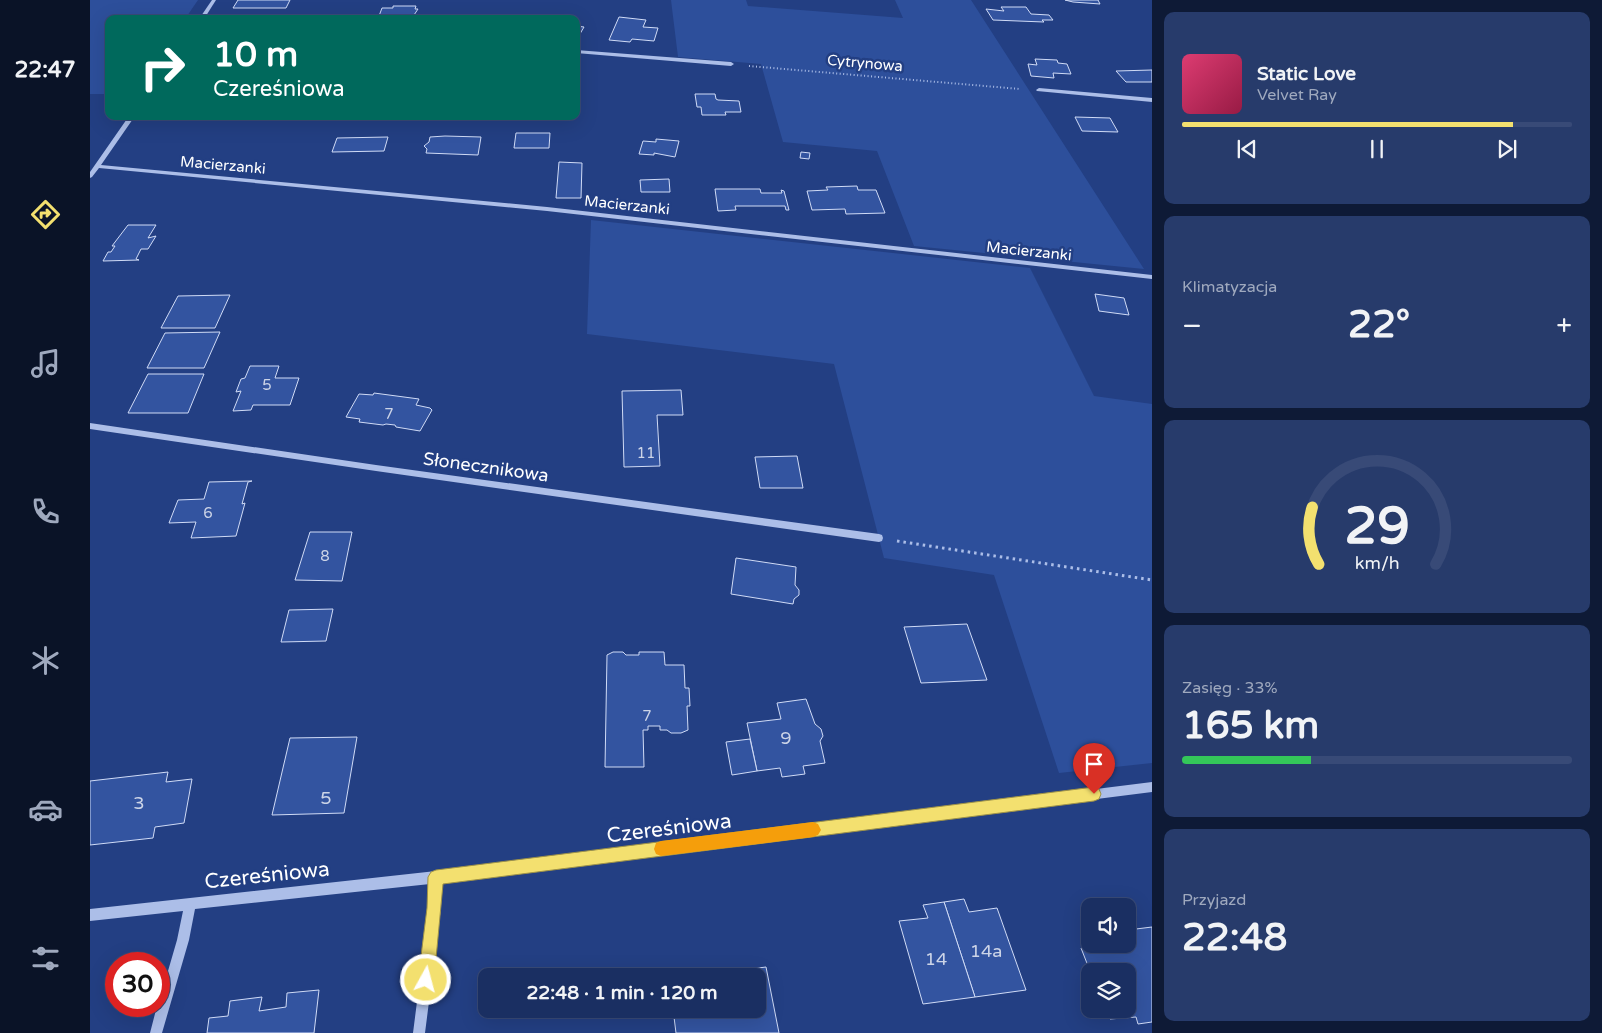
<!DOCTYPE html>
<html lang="pl">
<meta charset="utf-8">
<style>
body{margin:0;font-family:"Varela Round",sans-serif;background:#273b6b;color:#f1f3f6;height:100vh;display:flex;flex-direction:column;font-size:19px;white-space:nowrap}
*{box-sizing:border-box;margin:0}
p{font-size:16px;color:#9fa9be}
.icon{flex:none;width:28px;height:28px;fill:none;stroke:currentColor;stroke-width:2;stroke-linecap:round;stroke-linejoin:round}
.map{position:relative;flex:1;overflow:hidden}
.drawer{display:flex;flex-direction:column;gap:12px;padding:12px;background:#0e1a36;width:450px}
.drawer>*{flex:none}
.hud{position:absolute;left:15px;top:15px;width:475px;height:105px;border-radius:10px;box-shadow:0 5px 20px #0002,0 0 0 1px #384a77;background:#00695c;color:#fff;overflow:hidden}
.controls{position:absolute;left:991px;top:898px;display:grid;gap:10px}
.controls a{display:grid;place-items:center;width:55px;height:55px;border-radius:10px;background:#1a2f62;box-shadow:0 5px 20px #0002,0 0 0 1px #384a77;font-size:25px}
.speed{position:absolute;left:15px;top:952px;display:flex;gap:10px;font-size:25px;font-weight:700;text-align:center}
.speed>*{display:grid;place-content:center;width:65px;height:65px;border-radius:50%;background:#1a2f62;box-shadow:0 5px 20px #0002,0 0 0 1px #384a77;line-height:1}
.speed .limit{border:8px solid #d22;background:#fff;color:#111}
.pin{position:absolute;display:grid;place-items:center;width:42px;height:42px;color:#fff;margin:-51px -21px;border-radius:50% 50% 50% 0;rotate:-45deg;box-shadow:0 0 5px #0007}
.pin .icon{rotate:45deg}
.me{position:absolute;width:55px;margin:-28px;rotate:7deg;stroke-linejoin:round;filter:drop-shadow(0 0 4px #0008)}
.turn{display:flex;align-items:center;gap:18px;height:105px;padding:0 25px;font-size:22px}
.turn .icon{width:65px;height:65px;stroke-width:2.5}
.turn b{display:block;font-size:35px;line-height:42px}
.big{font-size:38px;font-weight:700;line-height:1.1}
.drawer .widget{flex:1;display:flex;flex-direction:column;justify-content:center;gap:8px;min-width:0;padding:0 18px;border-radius:10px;background:#273b6b}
.drawer .dial{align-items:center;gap:0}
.dial svg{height:130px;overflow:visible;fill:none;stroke:#384a77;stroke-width:7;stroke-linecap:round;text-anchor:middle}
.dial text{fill:#f1f3f6;stroke:none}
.song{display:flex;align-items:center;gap:15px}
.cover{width:60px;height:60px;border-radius:8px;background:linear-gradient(135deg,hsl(340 70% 55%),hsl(340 70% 35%))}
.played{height:5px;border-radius:2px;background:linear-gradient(90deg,#f3e06f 85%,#384a77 85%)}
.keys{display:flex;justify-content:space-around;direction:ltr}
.heat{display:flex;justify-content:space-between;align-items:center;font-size:28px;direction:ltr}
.charge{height:8px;border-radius:4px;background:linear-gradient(90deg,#34c759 33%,#384a77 0)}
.trip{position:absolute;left:388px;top:968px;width:288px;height:50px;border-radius:10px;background:#1a2f62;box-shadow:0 5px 20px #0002,0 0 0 1px #384a77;font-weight:700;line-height:50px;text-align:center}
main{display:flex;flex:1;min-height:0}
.dock{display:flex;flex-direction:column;width:90px;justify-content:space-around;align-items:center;background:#0a1327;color:#9fa9be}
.dock .icon{width:35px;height:35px}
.dock .on{color:#f3e06f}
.dock b{font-size:22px;color:#f1f3f6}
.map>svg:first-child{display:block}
.green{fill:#2d4f9b}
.building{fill:#3354a0;stroke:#d0dbf6}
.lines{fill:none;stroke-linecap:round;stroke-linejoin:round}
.path-far1{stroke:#acbee8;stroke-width:2;stroke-dasharray:1 2.5;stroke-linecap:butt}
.path{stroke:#acbee8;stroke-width:3;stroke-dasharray:2.5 4;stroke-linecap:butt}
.minor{fill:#acbee8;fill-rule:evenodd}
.route{fill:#f3e06f;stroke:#9e9248}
.slow{fill:#f59e0b}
.labels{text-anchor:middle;stroke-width:5;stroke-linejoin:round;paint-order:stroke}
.far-street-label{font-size:15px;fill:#fff;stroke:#233f83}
.number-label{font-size:15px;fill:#ccd4e7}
.street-label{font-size:18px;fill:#fff;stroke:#233f83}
.near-number-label{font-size:18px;fill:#ccd4e7}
.near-street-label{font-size:21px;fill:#fff;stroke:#233f83}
</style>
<main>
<nav class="dock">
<b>22:47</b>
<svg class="icon on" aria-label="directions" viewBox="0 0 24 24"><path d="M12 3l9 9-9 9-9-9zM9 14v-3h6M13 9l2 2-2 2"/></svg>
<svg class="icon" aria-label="music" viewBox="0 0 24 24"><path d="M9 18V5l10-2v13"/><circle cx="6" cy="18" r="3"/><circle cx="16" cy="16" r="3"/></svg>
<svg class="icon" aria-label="phone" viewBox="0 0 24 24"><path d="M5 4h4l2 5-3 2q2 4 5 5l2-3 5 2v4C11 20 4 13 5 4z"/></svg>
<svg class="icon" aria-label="climate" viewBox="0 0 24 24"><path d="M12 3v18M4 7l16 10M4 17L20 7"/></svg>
<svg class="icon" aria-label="car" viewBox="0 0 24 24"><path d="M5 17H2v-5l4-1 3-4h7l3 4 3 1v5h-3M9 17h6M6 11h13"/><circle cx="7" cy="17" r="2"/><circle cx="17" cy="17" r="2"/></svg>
<svg class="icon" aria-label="filters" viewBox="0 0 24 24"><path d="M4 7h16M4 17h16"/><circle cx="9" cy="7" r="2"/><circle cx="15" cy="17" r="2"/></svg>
</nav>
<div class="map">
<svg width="1062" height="1033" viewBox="0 0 1062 1033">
<rect width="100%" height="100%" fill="#233f83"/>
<g class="green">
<path d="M0,0h108l-13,19h-76v75h-19z"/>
<path d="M581,0h75l2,6 155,12 -8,-18h76l173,269 -230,-23 -37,-95 -94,-9 -22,-78 -83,-7z"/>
<path d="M501,220l439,48 64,128 58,8v359l-93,10 -65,-198 -110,-17 -50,-194 -247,-30z"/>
</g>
<g class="building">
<path d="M148,0h52l-4,8h-53z"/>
<path d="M975,0h33l2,4 -27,-2z"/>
<path d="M303,6h23l-1,3h3l-6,9 -33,-2 3,-8h11z"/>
<path d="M911,7h25l5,7 18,1 4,5h-11l2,2 -51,-2 -7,-11 18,2z"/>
<path d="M529,17l27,3 -3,7 15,1 -4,13 -22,-2 -2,3 -21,-2z"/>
<path d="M486,26l8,1 -7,12h-1z"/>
<path d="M945,59l22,1 1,3 9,1 4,10 -18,-1 1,5 -23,-2 -3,-12 9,1z"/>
<path d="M1062,70v12h-26l-10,-11z"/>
<path d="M605,94h20l1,5 2,1 21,1 2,11h-16l1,3h-24l-1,-8h-4z"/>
<path d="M985,117l35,1 8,14 -36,-1z"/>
<path d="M426,133h34l-1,15h-35z"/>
<path d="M355,136l36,1 -3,18 -52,-2 1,-4 -3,-3 5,-4 1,-5z"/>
<path d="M298,137l-4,14 -52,1 5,-14z"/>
<path d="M566,139l23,2 -4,16 -21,-4v2l-15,-1 4,-13 13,1z"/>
<path d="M711,152l9,1 -1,6 -9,-1z"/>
<path d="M469,162l23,1 -1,35h-25z"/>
<path d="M579,179l1,13h-29l-1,-12z"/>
<path d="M767,186l1,4h18l9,23 -39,1 -1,-5 -33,1 -5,-19 21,-1 -2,-3z"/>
<path d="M625,189h45l1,4h21l-1,-3 3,1 5,19h-3l-1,-4h-50l1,4 -18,1z"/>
<path d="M38,225h28l-8,13 8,-2 -8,13h-7l-5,10 3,1 -36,1 5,-9h3l4,-6h-3z"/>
<path d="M1005,294l29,4 5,17 -30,-4z"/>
<path d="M140,295l-15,33h-54l17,-32z"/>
<path d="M130,332l-16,36h-57l18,-35z"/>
<path d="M160,366h29l-4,12h24l-9,27h-37l-2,5 -18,1 8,-20 -5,1 5,-13 4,-1z"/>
<path d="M58,374h56l-16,39h-60z"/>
<path d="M591,390l2,25h-26l3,51 -36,1 -2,-76z"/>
<path d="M284,393l45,6 -3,6 14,3 2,2 -12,21 -24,-4 -1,-2 -9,-1 -3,1 -24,-3 1,-3 -14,-2 13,-23 14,1z"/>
<path d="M707,456l6,32h-43l-5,-31z"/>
<path d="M162,481l-4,1 -6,22 3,-1 -9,33 -45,2 5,-16 -27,1 9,-23 26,-1 5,-17z"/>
<path d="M220,532h42l-10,49 -47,-1z"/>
<path d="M646,558l60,9 -1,18 4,5v5l-5,4 -1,5 -62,-10z"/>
<path d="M243,609l-7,32 -45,1 8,-32z"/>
<path d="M877,624l20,56 -66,3 -17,-56z"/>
<path d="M523,652h10l3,3h13v-3h25l1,13h19l1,23h4l1,18h-3l1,24 -7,3h-10l-4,-3h-7v-4h-12v4h-5l1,37h-39l2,-112z"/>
<path d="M716,699l9,25 6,5 2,7 -3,5 5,22 -22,3 2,8 -23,3 -2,-9 -23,3 -10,-48 34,-4 -4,-16z"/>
<path d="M267,737l-13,76 -72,2 18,-77z"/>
<path d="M660,739l7,32 -25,4 -6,-33z"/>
<path d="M78,772l-2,10 26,-3 -8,44 -29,4 -2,11 -63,7v-64z"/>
<path d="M874,899l5,13 28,-4 29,82 -51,7 -31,-95z"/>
<path d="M854,902l31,95 -52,7 -24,-83 29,-3 -5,-13z"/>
<path d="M1062,927v95l-14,2 -2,-7 -26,2 -5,-10h23v-38h-38l-9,-23 24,-4h23v-14z"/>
<path d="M676,967l13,66h-103l-3,-24h83v-33h-28l-1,-4z"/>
<path d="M229,990l-5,43h-107l2,-15 19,-2 2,-15 32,-4 -3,14 27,-4 1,-14z"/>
</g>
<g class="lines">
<path class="path-far1" d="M659,66l271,23"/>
<path class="path" d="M807,541l255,39"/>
<g class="minor">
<path d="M122,0h4l-12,19h-5z"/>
<path d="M486,50l155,12 3,2 -3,2 -155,-13z"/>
<path d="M949,88l113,10v4l-115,-11 -1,-1z"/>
<path d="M39,116h6l-34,49 446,42 605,68v4l-605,-68 -448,-43 -7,9 -2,1v-6z"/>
<path d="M0,423l286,42 503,69 3,1 1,3 -1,3 -3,1 -503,-71 -286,-42z"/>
<path d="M1062,782v10l-710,90 -1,26 -16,125h-12l16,-125 1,-24 -235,25 -6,31 -27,93h-12l7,-27h2v-4l18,-62 6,-29 -93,10v-12l346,-38z"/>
</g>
</g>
<path class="route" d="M1004,787l5,2 2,5 -2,5 -5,2 -651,83 -9,96 -2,5 -6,3 -6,-3 -2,-5 9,-72 1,-31 3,-5 5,-2z"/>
<path class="slow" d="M723,822l5,2 3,6 -3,5 -5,2 -152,19 -5,-2 -2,-5 2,-6 5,-2z"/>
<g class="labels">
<g class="far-street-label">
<text transform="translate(775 63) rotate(5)" y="5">Cytrynowa</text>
<text transform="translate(133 165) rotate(5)" y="5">Macierzanki</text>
<text transform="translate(537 205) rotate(6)" y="5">Macierzanki</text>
<text transform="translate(939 251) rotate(6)" y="5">Macierzanki</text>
</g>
<g class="number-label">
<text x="177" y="390">5</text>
<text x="299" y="419">7</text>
<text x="556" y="458">11</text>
<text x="118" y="518">6</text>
<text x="235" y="561">8</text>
<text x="557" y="721">7</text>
</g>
<g class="street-label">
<text transform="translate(396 467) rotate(8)" y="6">Słonecznikowa</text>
</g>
<g class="near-number-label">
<text x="696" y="744">9</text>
<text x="236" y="804">5</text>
<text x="49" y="809">3</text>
<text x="896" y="957">14a</text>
<text x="846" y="965">14</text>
</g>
<g class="near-street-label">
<text transform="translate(579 828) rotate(-7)" y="7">Czereśniowa</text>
<text transform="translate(177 875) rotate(-6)" y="7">Czereśniowa</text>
</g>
</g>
</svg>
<div class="controls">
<a><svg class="icon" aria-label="sound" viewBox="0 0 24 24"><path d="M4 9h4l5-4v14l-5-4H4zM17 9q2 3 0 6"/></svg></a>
<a><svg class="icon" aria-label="layers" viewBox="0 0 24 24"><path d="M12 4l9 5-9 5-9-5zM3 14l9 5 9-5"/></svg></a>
</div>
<div class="speed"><div class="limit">30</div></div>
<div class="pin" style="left:1004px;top:794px;background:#d93025"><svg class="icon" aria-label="arrive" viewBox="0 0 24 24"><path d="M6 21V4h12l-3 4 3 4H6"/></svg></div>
<svg class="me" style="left:336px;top:980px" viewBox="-20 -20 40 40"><circle r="17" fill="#f3e06f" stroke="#fff" stroke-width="3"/><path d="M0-11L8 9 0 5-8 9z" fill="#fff"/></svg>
<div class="trip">22:48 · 1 min · 120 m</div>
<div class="hud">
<div class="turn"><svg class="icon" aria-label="right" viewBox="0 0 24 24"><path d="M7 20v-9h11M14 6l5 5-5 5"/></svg><div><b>10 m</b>Czereśniowa</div></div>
</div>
</div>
<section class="drawer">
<div class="widget">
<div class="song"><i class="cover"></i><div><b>Static Love</b><p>Velvet Ray</p></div></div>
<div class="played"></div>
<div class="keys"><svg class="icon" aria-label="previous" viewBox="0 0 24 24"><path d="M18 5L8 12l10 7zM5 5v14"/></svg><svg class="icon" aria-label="pause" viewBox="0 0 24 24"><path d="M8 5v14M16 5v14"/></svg><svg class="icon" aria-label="next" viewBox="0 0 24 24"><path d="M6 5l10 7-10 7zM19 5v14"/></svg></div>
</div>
<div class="widget"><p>Klimatyzacja</p>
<div class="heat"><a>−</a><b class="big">22°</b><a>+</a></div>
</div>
<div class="widget dial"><svg viewBox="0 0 100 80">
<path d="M14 69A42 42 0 1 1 86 69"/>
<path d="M14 69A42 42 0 0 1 10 34" stroke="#f3e06f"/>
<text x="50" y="56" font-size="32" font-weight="700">29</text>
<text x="50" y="72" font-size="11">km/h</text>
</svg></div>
<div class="widget"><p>Zasięg · 33%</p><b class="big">165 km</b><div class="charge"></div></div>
<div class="widget"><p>Przyjazd</p><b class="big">22:48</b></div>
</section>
</main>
